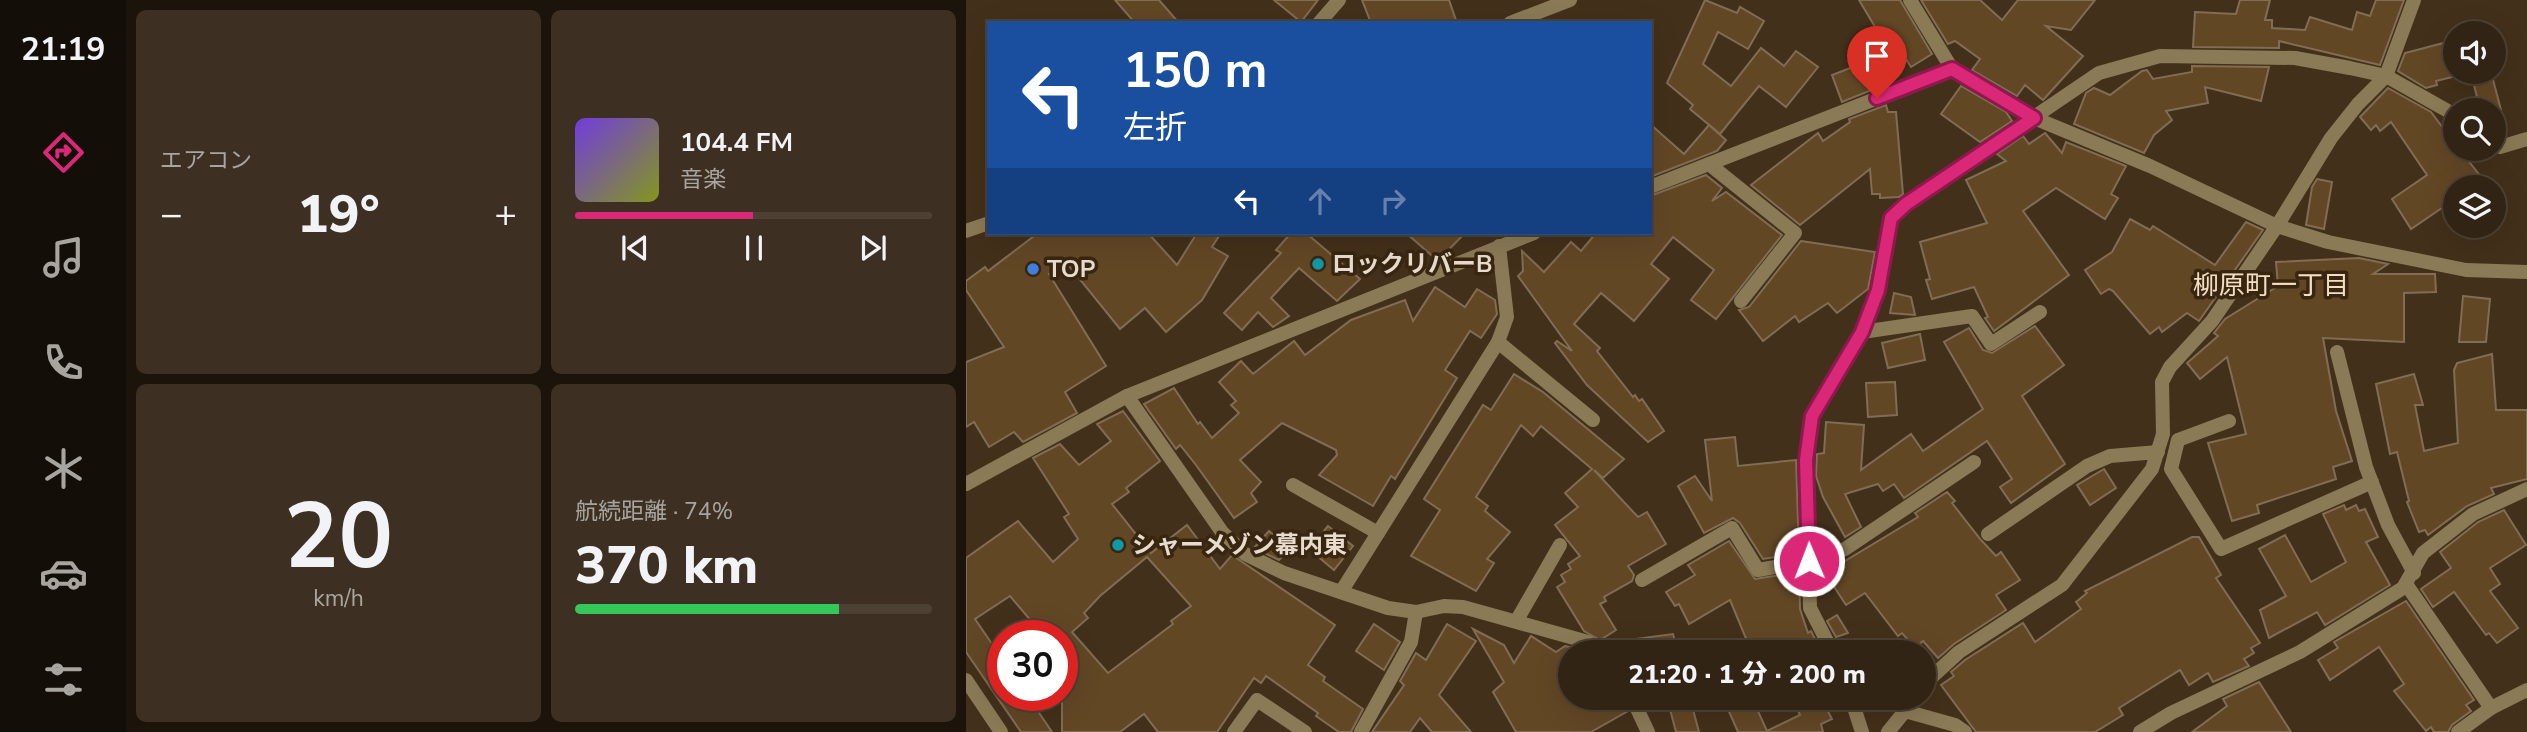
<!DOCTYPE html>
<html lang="ja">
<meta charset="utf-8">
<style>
body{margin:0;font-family:"Nunito Sans","Noto Sans JP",sans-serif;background:#3d3022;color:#f1f3f6;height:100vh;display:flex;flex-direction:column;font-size:26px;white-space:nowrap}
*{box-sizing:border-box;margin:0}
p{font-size:23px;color:#a8a4a0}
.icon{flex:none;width:38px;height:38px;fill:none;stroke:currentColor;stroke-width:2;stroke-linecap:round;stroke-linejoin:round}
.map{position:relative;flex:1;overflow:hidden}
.drawer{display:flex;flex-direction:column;gap:10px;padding:10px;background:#1c140b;width:840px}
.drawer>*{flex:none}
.hud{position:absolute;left:21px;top:21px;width:665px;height:214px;border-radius:0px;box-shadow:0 7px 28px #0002,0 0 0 2px #4d4134;background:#1a4fa0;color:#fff;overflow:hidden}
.buttons{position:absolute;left:1477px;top:21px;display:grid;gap:14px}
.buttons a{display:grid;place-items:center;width:63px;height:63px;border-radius:50%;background:#322414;box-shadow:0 7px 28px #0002,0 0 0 2px #4d4134;font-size:35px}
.speed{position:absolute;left:21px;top:620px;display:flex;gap:14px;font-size:35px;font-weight:700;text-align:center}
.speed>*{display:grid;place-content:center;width:91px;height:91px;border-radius:50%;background:#322414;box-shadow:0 7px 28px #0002,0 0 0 2px #4d4134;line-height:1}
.speed .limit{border:10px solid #d22;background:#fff;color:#111}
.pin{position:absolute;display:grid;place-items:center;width:60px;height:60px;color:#fff;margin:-72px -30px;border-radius:50% 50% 50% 0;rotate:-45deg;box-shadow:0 0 7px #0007}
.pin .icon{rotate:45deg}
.me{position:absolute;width:77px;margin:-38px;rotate:359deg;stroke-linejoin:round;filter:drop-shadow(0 0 5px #0008)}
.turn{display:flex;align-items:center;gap:24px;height:147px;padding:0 21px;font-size:32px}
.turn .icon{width:91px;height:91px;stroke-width:2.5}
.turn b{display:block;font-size:49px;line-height:60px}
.lanes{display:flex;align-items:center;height:66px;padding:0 21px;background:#0003;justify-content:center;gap:35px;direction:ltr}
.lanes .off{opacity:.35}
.big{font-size:52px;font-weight:800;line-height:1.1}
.drawer .widget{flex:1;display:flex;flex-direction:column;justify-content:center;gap:10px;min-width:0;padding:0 24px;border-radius:10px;background:#3d3022}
.drawer .dial{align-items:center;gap:0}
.dial b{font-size:91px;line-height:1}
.song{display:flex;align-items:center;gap:21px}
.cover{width:84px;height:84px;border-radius:10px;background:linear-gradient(135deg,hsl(260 70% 55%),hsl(70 70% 35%))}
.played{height:7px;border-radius:4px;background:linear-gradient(90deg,#db2777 50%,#4d4134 50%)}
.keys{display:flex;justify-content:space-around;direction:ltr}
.heat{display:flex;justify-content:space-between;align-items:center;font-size:38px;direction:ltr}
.charge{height:10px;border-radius:5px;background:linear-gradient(90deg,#34c759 74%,#4d4134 0)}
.drawer .tiles{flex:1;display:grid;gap:10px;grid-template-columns:repeat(2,1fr)}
.trip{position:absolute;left:592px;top:640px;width:378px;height:70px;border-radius:35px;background:#322414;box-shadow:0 7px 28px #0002,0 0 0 2px #4d4134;font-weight:800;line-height:70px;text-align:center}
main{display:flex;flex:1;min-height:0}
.menu{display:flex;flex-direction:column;width:126px;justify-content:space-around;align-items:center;background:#140e08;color:#a8a4a0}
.menu .icon{width:49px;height:49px}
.menu .current{color:#db2777}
.menu b{font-size:32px;color:#f1f3f6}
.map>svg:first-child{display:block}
.building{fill:#624725;stroke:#816c54;stroke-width:2;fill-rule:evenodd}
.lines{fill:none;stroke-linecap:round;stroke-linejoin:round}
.minor{stroke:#8a7a56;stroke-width:14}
.tertiary{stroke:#8a7a56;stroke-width:14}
.route-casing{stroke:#8e194d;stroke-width:18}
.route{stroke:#db2777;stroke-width:12}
.culture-dot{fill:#0f9aa8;stroke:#382610;stroke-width:2.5}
.shop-dot{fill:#3f7fe0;stroke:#382610;stroke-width:2.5}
.labels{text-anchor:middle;stroke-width:7;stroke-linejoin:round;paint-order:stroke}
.poi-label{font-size:24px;font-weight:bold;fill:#e8dccf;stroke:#382610;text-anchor:start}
.neighbourhood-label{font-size:26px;fill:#f4ddc2;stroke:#382610}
</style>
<main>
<nav class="menu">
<b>21:19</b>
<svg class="icon current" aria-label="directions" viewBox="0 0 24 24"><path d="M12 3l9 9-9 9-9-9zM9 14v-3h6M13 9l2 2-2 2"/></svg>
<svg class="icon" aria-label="music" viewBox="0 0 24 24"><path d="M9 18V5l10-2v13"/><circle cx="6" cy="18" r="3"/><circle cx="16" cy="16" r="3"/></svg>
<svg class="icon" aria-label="phone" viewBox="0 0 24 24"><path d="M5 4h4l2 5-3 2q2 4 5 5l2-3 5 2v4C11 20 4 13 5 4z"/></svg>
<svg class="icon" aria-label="climate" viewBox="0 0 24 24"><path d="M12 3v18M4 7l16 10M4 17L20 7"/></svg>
<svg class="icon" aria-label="car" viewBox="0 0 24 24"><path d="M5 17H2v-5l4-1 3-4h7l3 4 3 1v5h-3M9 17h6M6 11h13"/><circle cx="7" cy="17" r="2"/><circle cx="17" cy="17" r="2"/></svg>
<svg class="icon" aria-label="filters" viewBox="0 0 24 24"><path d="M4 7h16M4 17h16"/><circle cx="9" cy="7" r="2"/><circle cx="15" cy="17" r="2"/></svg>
</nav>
<section class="drawer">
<div class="tiles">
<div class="widget"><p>エアコン</p>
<div class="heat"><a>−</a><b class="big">19°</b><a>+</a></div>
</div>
<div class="widget">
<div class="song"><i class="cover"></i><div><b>104.4 FM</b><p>音楽</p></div></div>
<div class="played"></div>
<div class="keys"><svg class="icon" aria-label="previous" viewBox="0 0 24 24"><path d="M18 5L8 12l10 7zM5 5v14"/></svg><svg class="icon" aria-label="pause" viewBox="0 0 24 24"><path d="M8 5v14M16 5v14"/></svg><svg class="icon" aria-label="next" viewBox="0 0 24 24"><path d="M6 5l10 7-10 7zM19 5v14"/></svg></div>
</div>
<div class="widget dial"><b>20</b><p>km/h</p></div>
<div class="widget"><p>航続距離 · 74%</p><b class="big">370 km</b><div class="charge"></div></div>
</div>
</section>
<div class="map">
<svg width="1561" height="732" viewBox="0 0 1561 732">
<rect width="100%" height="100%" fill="#43301a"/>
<g class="building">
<path d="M149,0h44l20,23h-44z"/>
<path d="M308,0h44l-17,22z"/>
<path d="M396,0h87l8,23h-86z"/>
<path d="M739,0l32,13 3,-6 24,14 -16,28 -30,-17 -15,32 28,22 30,-38 23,18 12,-15 22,16 -32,40 -27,-21 -39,48 -30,-25 3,-4 -26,-22z"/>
<path d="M893,0h41l32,54 -21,13 -5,-8 -31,19 4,9 -37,15 -10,-27 39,-15 -7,-10 17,-13z"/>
<path d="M955,0h59l22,20 16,-20h77l-24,30 -25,-4 37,30 -40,44 -18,-15 -8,11 -45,-26 8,-11 -25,-18 -7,3z"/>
<path d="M1274,0h30l-5,20h7v8l33,2 5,-13 42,13 5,-18 13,4 6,-16h28l-24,65 -101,-24v7l-86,-1 2,-35 41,2z"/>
<path d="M1481,42l4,14 4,-1v17l5,3 -24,6 1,4 -11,3 -28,-17 7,-18z"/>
<path d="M1226,66l77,1 -8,34 -56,-14 3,16 -42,8 6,9 -18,15 -10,18 -70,-29 12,-31 8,-5 16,7 32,-24 5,-1 6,9 39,-7z"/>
<path d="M1505,72h20l10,38h-21z"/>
<path d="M995,86l45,26 6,9 -32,21 -39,-28z"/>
<path d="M1422,88l43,24 24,32v5h4l30,38h-34v12l-44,30 -19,-30 35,-24 -36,-53 -11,9 -4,-6 -5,5 -11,-13z"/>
<path d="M920,105l2,7h8l7,82 -4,3 -19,1v-4h-8l-2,-25 -70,56 -49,-40 67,-52 5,8 27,-19 -1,-3z"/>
<path d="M684,124l34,30 25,-29 17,15 -9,11 -67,26z"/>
<path d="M1079,133l17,20 4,-11 60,24 -15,28 7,4 -13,21 -49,-31 -33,23 46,64 -75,56 -9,-13 3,-1 -14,-30 -42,12 -6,-19 4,-1 -10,-37 67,-19 -21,-43 40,-19 -9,-7 26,-18 6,8z"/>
<path d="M740,175l16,13 -10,13 14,-9 56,43 -66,84 -25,-19 23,-30 -41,-33 -22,27 18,15 -35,42 -33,-28 -27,31 26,24 -3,3 36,46 2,-2 4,6 3,-2 22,32 -16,11 -61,-57 -32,-42 2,-2 15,10 -54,-75 5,-5 -1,-20 22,21 27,-30 10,9 15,-18h54v-37z"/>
<path d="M1351,179l15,3 -8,47 -18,-4 6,-38z"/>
<path d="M1164,219l20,11 3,-4 62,39 31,-43 17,8 -64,91 -12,-8 -25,19 -3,-5 -9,7 -37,-43 -4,-2 -8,5 -16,-24 27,-18z"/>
<path d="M72,233h110l29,32 20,-32h24l-9,14 16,9 -26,44 -36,32 -21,-24 -25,21 -54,-67 -17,12 57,92 -41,26 12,21 -54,29 -9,-10 -25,15 -15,-25 -8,5v-65l38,-15 -38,-57v-9l19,-14 3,4z"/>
<path d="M325,233h15l54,46 -23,22 -38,-33 -28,30 18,18 -16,11 -15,-15 -16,18 -18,-17 57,-60 -5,-3z"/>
<path d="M440,233h59l-27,28z"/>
<path d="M835,241l74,11 -7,37 -31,24 -9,-10 -29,19 -4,-6 -32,25 -24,-31 10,-3z"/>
<path d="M1393,258l29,6 -15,10h62l1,18 -32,1v49l-81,-4 13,73 16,50 -19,6 3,12 -79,26 2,8 -27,8 -24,-78 38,-9 -19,-77 -27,22 -13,-16 31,-27 -4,-3 11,-14 53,-33 -2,-24z"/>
<path d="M469,287l30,20 12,-18 18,11 2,14 -16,24 -11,-7 -25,39 12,8 -62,101 -4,-3 -18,30 -54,-31 18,-20 -1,-5 -54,-27 -42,37 21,22 -10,11 6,9 -23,16 -38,-53 -16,-20 -4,4 -32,-45 30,-16 24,36 2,-2 12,16 27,-25 -8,-8 5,-4 -17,-19 22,-21 12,13 41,-33 11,14 46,-35 54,-20 8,21z"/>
<path d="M928,293l17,4 4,18 -25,-2z"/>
<path d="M1497,296l27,3 -4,43h-27z"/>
<path d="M1069,326l29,39 -42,31 43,68 -54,39 -11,-16 12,-8 -25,-38 -83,57 -10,-14 -11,7 -5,-7 -33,10 16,33 -16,10 -22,-40 -7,-21 1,-22 7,-1 2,-31 38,3 -3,45 50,-36 12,17 60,-42 -39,-67 25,-14 14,22 9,3z"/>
<path d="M954,334l5,26 -37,8 -6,-25z"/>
<path d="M1526,354l4,56h31v69l-36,9 3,6 -27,12 -39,29 -3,-5 -6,2 -12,-30 2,-1 -12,-49 -7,2 -14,-70 38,-10 9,31h-8l9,46 34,-8 -4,-73 3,-7z"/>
<path d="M548,374l29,18 81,67 -21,19 -9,-8 44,47 9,-5 19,32 -38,22 6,9 -2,6 -28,16 2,4 -6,3 16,26 -16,10 -16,-9 -27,-44 8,-5 -4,-7 10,-6 -3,-5 12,-8 -25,-31 23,-18 -13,-14 27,-24 -51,-43 -8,10 -12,-11 -45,72 12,9 -3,5 25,21 -23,27 7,4 -18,28 -65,-35 29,-46 -16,-11 59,-94 8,5z"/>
<path d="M929,382l2,33 -29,2 -2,-34z"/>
<path d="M157,411l37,50 -34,27 3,4 -17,12 39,49 36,-28 33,44 12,-14 103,70 -27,40 17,12 -2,4 40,28 -12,23h-12l-23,-16 2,-3 -52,-37 -5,7 -7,-5 -37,54h-59l-14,-18 -24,18h-58v-97h-45l15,-13 -22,-26 -35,23 28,41v35h24l25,37h-31l-55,-80v-94l52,-37 35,41 25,-23 -14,-22 5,-3 -36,-56 27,-14 19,21 32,-24 -14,-17zM181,557l44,49 -20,15 2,3 -65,49 -36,-41 16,-14 -4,-5 16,-17z"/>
<path d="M769,437l3,29 58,-6 3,93 -36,6 -23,-36 -7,-5 -29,15 -26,-47 17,-10 17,25 -7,-61z"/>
<path d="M1138,469l12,19 -26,17 -13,-20z"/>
<path d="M981,492l8,9 -3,2 29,37 15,16 5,-4 19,28 -24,15 10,15 -52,34 -16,14 -15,-17 -8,7 -13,-15 -4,3 -33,-43 -19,12 -21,-32 93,-56 -3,-4z"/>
<path d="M1378,505l2,5 10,-5 3,6 6,-2 13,28 -12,5 24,43 -65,40 -8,-13 -48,26 -9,-28 26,-14 -27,-47 26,-14 26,47 35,-20 -23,-48z"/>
<path d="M1538,510l22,35 -36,23 10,16 -10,7 28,37 -21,15 -8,-10 -3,2 -32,-43 -21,15 -12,-18 30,-21 -11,-16 38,-30z"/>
<path d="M362,526l25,20 -19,24 -25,-21z"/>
<path d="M303,531l20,18 -10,11 -25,-12z"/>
<path d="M1226,537h7l22,38 -5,3 44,65 -9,5 3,5 -10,6 5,7 -36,16 -5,-9 -19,12 -9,-15 -61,38 4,7 -28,17h-119l-35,-47 13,-9 -3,-4 14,-12 58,-37 12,19 46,-33 -5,-7 11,-9 -2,-2z"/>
<path d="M763,541l26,38 44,-7 1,37 8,24 3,-2 6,12 -33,10h-32l-22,-53 -41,24 -10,-20 -4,2 -9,-14 29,-17 -7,-10z"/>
<path d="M1440,601l68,99 -8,5 5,6 -19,14 -4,7h-14l-3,-5 -5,4 -32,-40 10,-7 -25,-37 -49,33 -12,-20 20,-12 -4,-6z"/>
<path d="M871,615l11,18 -12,4 -9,-16z"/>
<path d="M408,624l26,18 -16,28 -28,-19z"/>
<path d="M481,624l29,17 -37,54 32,37h-39l-12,-14 -10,14h-38l32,-47 -4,-4 16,-28 10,7z"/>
<path d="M507,629l31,16 10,18 17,-27 25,16 9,-6 5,1v51h53l5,13 -37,21h-75l-23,-40 11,-10z"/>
<path d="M707,634l5,19h-57l-1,-12z"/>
<path d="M1293,682l32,50h-99l35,-26 -4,-7z"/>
<path d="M701,698h23l9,34h-23z"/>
<path d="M757,698h29l15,33 33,-16 -8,-17h29l11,21 -11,5 2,8h-85z"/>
</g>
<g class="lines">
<g class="minor">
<path d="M944,0l42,69 82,49 116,48 127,60 51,16 138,28 61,2"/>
<path d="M353,23l20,-23"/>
<path d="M1528,142l6,5 27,-8"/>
<path d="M743,164l86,69 -54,68"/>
<path d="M684,187l302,-118"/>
<path d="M896,332l110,-16 19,28 49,-32"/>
<path d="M532,342l95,78"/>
<path d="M1371,352l29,115 22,58 26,48"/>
<path d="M161,396l95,136 23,22 39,19 104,35 28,4 28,-6 19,1 125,35 13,11"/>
<path d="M1263,421l-51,19 -7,29 50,80 151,-67"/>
<path d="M0,484l161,-88 407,-163"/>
<path d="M327,485l85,48"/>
<path d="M1022,534l99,-68 23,-10 48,-4"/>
<path d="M676,580l90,-52 26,42 51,-9 36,-12 129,-87"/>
<path d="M1440,584l85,124"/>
<path d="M375,592l157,-250 9,-25 -8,-71"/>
<path d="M551,620l43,-75"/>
<path d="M867,653l-23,-45 -4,-148 6,-44 50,-84 16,-42 13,-72 15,-14 193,-131 61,-17 135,2 55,10 36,8 69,39"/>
<path d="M0,680l35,52"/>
<path d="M957,685l36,-33 103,-67 90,-116 11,-35 -1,-52 8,-15 42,-46 65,-95 54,-88 27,-34 28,-28 28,-76"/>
<path d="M666,698l16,34"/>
<path d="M885,698l11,34"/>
<path d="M939,711l7,-13"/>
<path d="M268,732l23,-32 48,32"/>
<path d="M395,732l50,-90 5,-30"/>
<path d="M922,732l17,-21 50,14 10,7"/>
<path d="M1174,732l31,-19 129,-61 103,-64 20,-35 50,-39 54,-25"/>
<path d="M1492,732l33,-24 36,-18"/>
</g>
<g class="tertiary">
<path d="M544,23l60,-23"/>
<path d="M0,231l23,-8"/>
</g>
</g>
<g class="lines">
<defs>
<path id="route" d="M843,561l-3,-101 6,-44 50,-84 16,-42 13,-72 15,-14 128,-86 -82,-49 -75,29"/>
</defs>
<use href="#route" class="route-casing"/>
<use href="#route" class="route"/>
</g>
<g class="culture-dot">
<circle cx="352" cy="264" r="7"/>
<circle cx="152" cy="545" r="7"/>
</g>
<circle class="shop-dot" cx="67" cy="269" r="7"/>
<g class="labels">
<g class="poi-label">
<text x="366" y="272">ロックリバーB</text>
<text x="81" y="277">TOP</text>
<text x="166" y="553">シャーメゾン幕内東</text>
</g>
<g class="neighbourhood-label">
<text x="1305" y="294">柳原町一丁目</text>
</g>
</g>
</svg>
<div class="buttons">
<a><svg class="icon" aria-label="sound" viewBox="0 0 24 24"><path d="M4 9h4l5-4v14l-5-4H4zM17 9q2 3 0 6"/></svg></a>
<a><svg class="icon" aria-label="search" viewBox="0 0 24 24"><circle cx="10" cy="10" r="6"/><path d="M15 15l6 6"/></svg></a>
<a><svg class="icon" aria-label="layers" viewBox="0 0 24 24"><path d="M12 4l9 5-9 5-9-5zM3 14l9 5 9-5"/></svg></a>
</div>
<div class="speed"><div class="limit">30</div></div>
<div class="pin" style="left:911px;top:98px;background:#d93025"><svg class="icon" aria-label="arrive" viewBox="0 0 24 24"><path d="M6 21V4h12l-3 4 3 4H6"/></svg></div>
<svg class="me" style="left:843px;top:561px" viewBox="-20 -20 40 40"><circle r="17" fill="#db2777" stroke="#fff" stroke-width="3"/><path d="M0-11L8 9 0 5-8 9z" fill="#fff"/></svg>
<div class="trip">21:20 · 1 分 · 200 m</div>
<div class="hud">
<div class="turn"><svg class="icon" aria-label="left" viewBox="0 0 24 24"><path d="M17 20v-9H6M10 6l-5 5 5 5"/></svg><div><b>150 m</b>左折</div></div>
<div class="lanes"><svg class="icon" aria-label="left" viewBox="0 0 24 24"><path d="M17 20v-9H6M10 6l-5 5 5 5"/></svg><svg class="icon off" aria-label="ahead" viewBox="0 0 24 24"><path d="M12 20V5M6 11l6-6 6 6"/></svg><svg class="icon off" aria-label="right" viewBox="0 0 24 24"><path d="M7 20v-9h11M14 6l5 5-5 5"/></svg></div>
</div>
</div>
</main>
